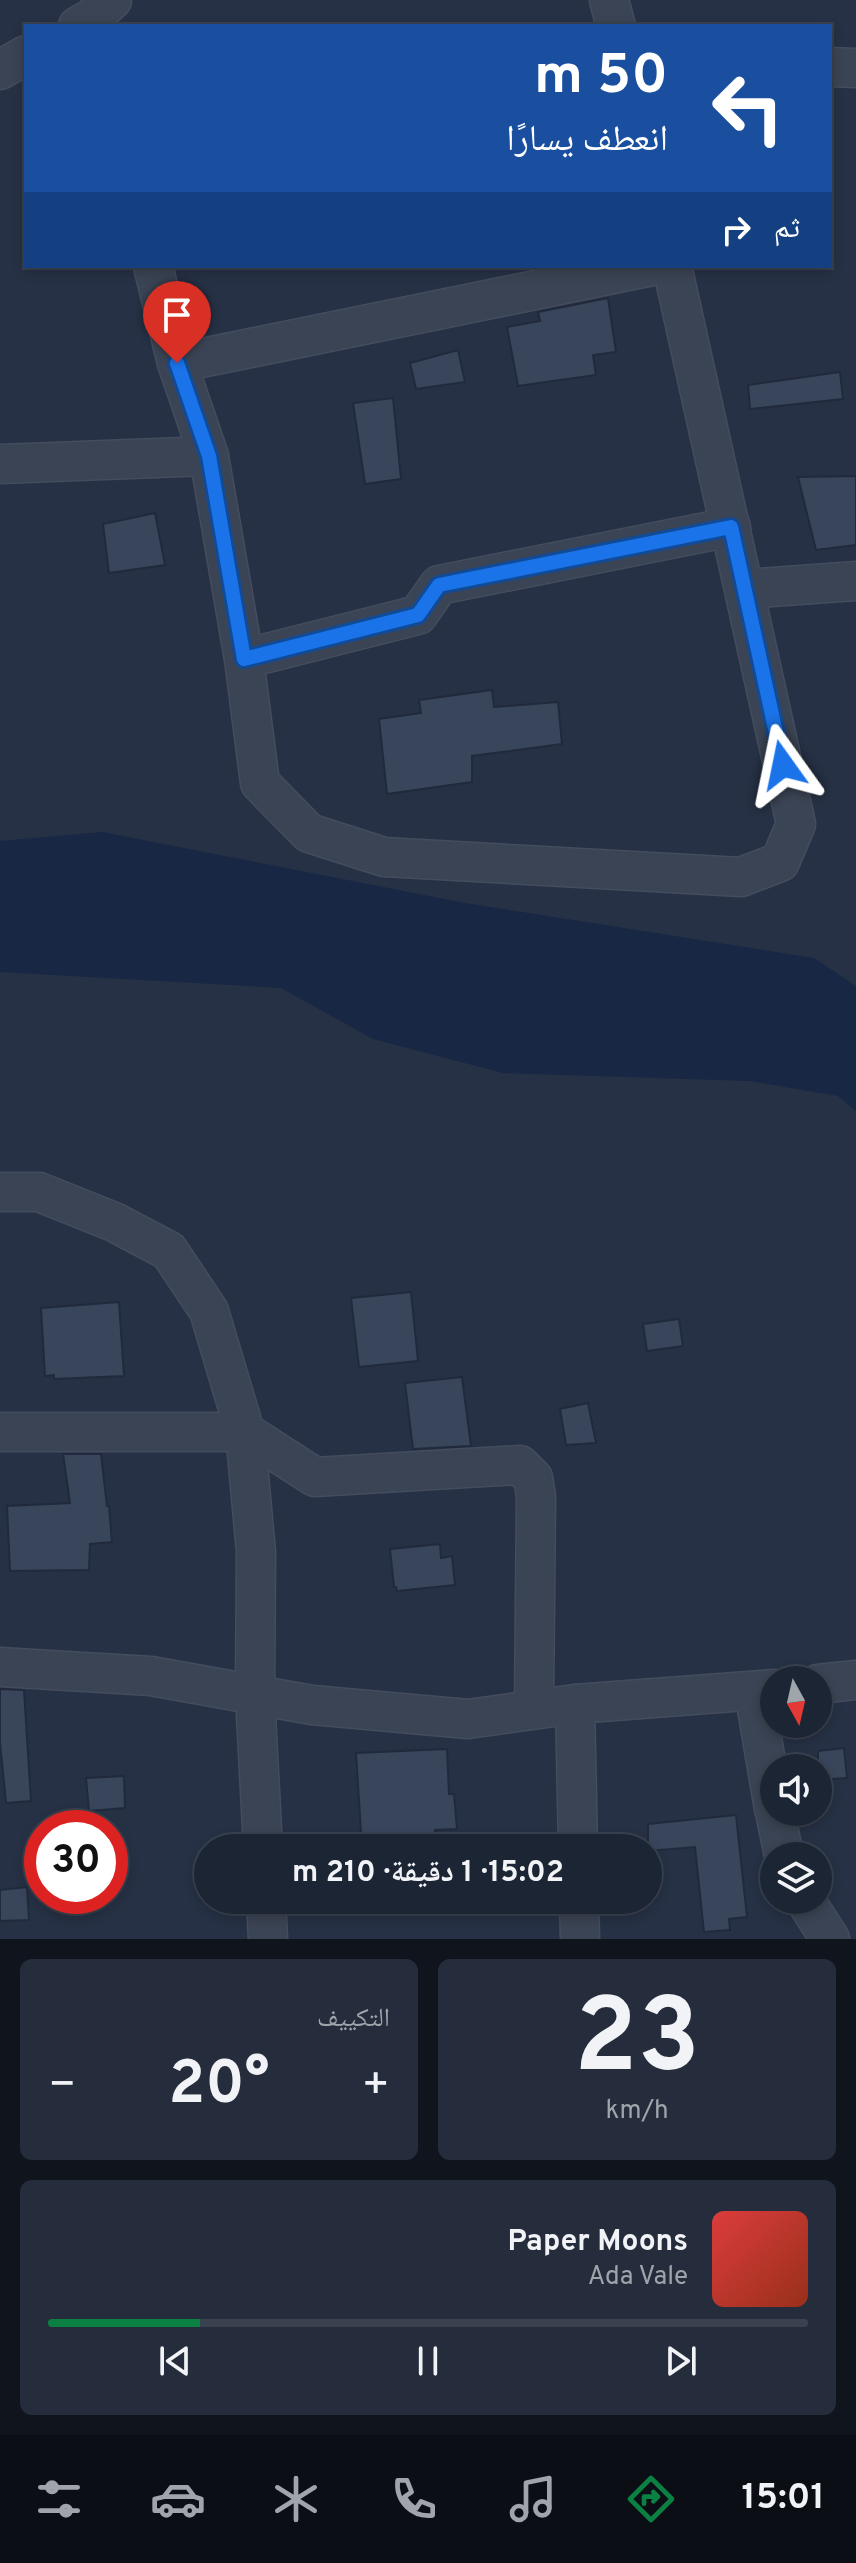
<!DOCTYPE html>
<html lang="ar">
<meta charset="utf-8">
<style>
body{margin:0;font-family:Overpass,"Noto Naskh Arabic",sans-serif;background:#252d3c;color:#f1f3f6;direction:rtl;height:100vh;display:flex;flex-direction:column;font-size:30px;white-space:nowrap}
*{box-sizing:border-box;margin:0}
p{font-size:26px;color:#a0a5ac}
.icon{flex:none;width:44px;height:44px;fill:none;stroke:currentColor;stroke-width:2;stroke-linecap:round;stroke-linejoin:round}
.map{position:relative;height:1939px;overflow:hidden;direction:ltr}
.sheet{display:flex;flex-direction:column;gap:20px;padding:20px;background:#0f141d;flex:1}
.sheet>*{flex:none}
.hud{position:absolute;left:24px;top:24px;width:808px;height:244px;border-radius:0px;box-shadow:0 4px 12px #0003,0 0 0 2px #3a424f;direction:rtl;background:#1a4fa0;color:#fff;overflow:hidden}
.needle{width:52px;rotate:172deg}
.fabs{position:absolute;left:760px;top:1666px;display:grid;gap:16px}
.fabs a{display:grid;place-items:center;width:72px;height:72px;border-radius:50%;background:#1c2534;box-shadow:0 4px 12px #0003,0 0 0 2px #3a424f;font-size:40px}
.speed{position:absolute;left:24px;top:1810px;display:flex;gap:16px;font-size:40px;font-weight:700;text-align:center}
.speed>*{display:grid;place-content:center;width:104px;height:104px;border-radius:50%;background:#1c2534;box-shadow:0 4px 12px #0003,0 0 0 2px #3a424f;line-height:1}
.speed .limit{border:12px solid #d22;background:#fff;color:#111}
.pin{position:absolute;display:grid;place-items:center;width:68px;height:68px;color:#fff;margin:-82px -34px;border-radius:50% 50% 50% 0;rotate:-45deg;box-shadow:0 0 8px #0007}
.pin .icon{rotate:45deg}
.me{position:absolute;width:88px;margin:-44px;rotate:348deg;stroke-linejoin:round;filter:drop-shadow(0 0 6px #0008)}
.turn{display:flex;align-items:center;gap:28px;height:168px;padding:0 32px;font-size:36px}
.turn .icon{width:104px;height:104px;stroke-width:2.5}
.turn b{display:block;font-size:56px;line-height:68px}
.then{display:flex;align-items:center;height:76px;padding:0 32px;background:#0003;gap:16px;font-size:30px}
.big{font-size:60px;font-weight:700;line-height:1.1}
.sheet .widget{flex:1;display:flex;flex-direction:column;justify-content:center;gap:12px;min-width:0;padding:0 28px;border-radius:12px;background:#252d3c}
.sheet .dial{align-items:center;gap:0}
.dial b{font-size:104px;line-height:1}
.song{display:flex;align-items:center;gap:24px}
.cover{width:96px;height:96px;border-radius:12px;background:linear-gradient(135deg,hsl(0 70% 55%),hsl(10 70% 35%))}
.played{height:8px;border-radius:4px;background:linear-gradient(90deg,#0b8043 20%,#3a424f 20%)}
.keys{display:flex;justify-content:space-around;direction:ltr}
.heat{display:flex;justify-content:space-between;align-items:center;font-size:44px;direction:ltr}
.sheet .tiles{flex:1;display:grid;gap:20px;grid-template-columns:1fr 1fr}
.widget:last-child{grid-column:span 2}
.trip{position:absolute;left:194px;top:1834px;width:468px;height:80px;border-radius:40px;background:#1c2534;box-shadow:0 4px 12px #0003,0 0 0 2px #3a424f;font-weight:700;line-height:80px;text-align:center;direction:rtl}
.menu{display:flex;height:128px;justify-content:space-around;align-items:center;background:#0b0f15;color:#a0a5ac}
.menu .icon{width:56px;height:56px}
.menu .current{color:#0b8043}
.menu b{font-size:36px;color:#f1f3f6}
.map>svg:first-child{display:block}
.water{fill:#182744}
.building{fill:#38455b;stroke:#212a3c;stroke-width:2}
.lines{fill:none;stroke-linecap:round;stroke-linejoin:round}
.street-casing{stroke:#444c5e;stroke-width:41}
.street{stroke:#3b4454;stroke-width:38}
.route-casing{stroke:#114b97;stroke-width:20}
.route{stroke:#1a73e8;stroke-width:14}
</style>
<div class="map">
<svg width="856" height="1939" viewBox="0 0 856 1939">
<rect width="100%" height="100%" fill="#263145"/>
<path class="water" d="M102,832l363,71 349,55 42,28v125l-18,-15 -89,-15 -246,-8 -130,-34 -92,-51 -281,-16v-131z"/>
<g class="building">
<path d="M608,298l8,54 -23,3 3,20 -78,11 -11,-59 33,-6 -2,-9z"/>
<path d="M458,350l7,32 -49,7 -6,-26z"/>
<path d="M840,372l3,27 -93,10 -2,-24z"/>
<path d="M393,398l8,81 -36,5 -12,-81z"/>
<path d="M856,476v69l-40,5 -18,-73z"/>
<path d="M155,513l10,52 -56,8 -6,-49z"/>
<path d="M492,690l2,17 64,-5 4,42 -90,12v26l-85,12 -8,-75 42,-6 -2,-13z"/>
<path d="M411,1292l7,69 -59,6 -8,-69z"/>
<path d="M119,1302l5,74 -70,3v-4l-9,1 -4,-68z"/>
<path d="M679,1319l4,27 -36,5 -4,-27z"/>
<path d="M462,1377l9,69 -58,3 -8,-66z"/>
<path d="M588,1403l8,40 -30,2 -6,-36z"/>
<path d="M63,1454h38l6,52h2l3,36 -22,2 -1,26 -79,1 -3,-65 63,-3z"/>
<path d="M440,1544l1,14 11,-2 3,29 -58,6 -1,-4h-2l-4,-38z"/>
<path d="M0,1689l24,1 7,111 -25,2 -6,-60z"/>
<path d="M844,1748l3,30 -29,2v-29z"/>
<path d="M447,1749l2,45h5l3,35 -22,1 -3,18h-70l-6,-95z"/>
<path d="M124,1776l1,32 -36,3 -3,-33z"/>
<path d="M736,1815l11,102 -18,2 1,11 -26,2 -9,-85 -47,4v-27z"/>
<path d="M27,1887l2,33 -29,1v-31z"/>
</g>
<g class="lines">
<defs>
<g id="street">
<path d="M609,0l7,26"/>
<path d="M78,26l14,-8 20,-18"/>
<path d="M830,67l26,1"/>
<path d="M0,70l26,-15"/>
<path d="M153,266l24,97 32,93 35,203 16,124 49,50 75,24 357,20 39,-15 16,-38 -124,-558"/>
<path d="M177,363l476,-97"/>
<path d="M0,464l209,-8"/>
<path d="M745,589l111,-8"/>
<path d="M244,659l174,-44 21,-30 292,-58"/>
<path d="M0,1192h39l75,30 55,29 40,60 36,121 11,120 -1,144 8,152"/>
<path d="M0,1432h245l70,45 205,-12 13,13 3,18 -2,213"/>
<path d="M0,1667l151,9 161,29 156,14 107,-15 199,-15"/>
<path d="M818,1684l38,-4"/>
<path d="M754,1691l20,118"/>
<path d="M575,1704l3,144"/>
<path d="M775,1812l9,44"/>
<path d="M266,1900l2,39"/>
<path d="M579,1900l1,39"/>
<path d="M805,1900l25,39"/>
</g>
</defs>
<use href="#street" class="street-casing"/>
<use href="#street" class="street"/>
</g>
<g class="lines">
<defs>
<path id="route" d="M177,363l32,93 35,203 174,-44 21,-30 292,-58 52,238"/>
</defs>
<use href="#route" class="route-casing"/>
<use href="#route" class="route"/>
</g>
</svg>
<div class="fabs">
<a><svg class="needle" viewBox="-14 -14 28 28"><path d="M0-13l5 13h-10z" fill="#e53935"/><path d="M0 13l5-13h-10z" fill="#a0a5ac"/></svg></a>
<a><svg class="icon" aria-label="sound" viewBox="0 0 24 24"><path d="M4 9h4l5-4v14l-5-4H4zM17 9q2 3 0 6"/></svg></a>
<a><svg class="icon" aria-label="layers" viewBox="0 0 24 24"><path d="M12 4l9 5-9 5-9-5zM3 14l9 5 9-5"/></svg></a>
</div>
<div class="speed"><div class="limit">30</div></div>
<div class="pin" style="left:177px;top:363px;background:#d93025"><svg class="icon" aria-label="arrive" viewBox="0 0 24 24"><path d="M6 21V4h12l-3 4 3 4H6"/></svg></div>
<svg class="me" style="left:783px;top:765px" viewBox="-20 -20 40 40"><path d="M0-17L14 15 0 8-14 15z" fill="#1a73e8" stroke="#fff" stroke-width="4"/></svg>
<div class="trip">15:02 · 1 دقيقة · 210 m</div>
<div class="hud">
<div class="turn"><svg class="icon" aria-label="left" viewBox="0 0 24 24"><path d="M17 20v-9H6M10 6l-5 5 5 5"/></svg><div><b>50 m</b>انعطف يسارًا</div></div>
<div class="then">ثم<svg class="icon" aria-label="right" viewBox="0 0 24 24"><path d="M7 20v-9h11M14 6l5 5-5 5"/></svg></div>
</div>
</div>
<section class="sheet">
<div class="tiles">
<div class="widget dial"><b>23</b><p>km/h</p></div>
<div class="widget"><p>التكييف</p>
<div class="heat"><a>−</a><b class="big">20°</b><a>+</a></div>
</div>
<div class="widget">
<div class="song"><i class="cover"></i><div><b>Paper Moons</b><p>Ada Vale</p></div></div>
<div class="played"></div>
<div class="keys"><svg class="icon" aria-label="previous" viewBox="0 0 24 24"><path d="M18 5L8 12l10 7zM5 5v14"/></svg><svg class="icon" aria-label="pause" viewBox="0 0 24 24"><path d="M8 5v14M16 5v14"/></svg><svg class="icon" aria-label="next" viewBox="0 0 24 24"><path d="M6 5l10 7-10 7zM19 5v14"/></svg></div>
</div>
</div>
</section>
<nav class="menu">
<b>15:01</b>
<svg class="icon current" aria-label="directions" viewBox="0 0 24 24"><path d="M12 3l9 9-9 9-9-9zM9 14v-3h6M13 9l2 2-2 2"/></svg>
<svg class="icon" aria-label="music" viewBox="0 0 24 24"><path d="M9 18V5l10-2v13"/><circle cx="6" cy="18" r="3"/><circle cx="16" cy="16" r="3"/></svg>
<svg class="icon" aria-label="phone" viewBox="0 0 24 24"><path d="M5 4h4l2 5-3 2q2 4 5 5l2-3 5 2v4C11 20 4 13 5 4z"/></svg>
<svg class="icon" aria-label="climate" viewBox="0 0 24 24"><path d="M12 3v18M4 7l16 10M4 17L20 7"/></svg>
<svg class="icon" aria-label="car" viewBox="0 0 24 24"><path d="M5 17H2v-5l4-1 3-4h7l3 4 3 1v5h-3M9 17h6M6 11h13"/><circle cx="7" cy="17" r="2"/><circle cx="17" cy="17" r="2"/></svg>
<svg class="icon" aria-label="filters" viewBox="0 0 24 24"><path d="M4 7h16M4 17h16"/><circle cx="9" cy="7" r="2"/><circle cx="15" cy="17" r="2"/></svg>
</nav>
